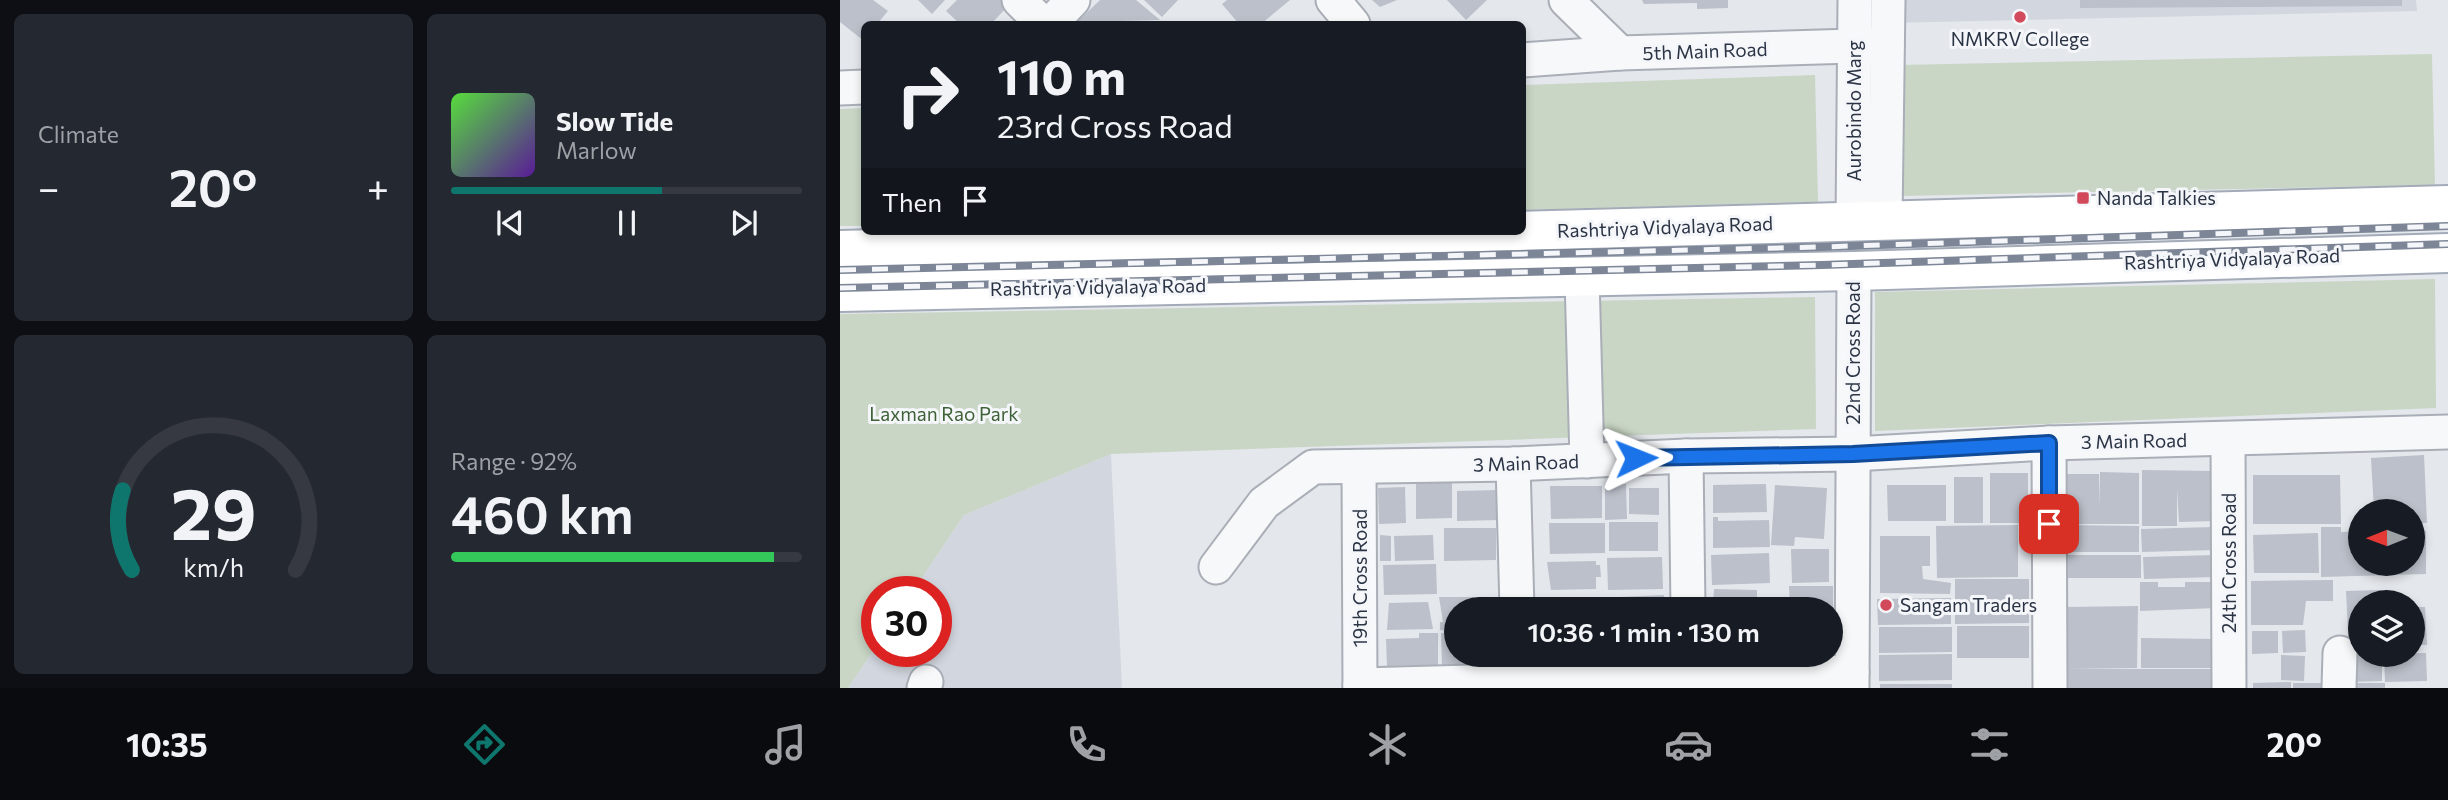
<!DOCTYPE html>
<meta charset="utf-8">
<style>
body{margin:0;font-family:Commissioner,sans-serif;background:#242831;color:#f1f3f6;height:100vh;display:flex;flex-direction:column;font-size:26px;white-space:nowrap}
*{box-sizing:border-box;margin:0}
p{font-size:23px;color:#9ea1a6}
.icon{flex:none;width:38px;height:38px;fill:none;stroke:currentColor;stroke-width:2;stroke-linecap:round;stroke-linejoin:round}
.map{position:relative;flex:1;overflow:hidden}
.sheet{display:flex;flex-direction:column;gap:14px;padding:14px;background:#0d0f14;width:840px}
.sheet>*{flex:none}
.banner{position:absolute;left:21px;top:21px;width:665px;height:214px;border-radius:10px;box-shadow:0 4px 10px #0003;background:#171b24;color:#f1f3f6;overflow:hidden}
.needle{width:46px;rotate:269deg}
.controls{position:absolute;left:1508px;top:499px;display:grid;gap:14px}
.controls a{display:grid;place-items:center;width:77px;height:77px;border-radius:50%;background:#171b24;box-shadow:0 4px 10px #0003;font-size:35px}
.speed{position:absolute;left:21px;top:576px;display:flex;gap:14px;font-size:35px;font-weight:700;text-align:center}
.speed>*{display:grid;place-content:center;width:91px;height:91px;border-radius:50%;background:#171b24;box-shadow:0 4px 10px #0003;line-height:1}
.speed .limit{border:10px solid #d22;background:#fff;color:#111}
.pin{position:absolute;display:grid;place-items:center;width:60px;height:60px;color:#fff;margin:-30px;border-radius:14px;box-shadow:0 4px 10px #0006}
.me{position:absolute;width:77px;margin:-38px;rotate:88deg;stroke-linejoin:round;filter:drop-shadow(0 0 5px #0008)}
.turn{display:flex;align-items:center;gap:24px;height:147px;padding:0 21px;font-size:32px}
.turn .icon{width:91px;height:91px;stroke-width:2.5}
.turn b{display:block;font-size:49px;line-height:60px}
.then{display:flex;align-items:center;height:66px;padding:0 21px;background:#0003;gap:14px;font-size:26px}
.big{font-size:52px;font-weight:600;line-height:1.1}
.sheet .tile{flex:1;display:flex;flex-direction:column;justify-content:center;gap:10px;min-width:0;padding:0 24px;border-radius:10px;background:#242831}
.sheet .dial{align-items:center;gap:0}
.dial svg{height:182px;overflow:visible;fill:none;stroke:#363941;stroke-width:7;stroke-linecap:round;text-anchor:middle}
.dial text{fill:#f1f3f6;stroke:none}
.song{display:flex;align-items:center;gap:21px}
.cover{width:84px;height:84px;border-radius:10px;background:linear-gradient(135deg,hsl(110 70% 55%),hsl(270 70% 35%))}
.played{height:7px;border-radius:4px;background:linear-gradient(90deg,#0f766e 60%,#363941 60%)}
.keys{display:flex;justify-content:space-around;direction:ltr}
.heat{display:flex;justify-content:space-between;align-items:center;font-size:38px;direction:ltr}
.charge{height:10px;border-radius:5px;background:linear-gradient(90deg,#34c759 92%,#363941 0)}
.sheet .tiles{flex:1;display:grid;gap:14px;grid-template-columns:repeat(2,1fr)}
.trip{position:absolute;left:604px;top:597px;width:399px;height:70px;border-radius:35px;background:#171b24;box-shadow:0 4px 10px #0003;font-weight:600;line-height:70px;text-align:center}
.menu{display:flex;height:112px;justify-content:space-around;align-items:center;background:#090b0e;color:#9ea1a6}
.menu .icon{width:49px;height:49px}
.menu .selected{color:#0f766e}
.menu b{font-size:32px;color:#f1f3f6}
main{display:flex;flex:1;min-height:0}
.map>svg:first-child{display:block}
.built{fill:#d2d6de}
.green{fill:#c9d6c5}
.building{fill:#bbc0ca}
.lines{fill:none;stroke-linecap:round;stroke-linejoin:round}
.minor-casing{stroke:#a9aeb7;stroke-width:37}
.major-casing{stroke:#a3abb8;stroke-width:42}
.minor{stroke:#f7f8fa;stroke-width:33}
.major{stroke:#fff;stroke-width:38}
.rail-casing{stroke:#7d8696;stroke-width:8}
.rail{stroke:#f4f6f9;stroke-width:5;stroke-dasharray:16;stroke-linecap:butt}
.route-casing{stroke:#114b97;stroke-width:18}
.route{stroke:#1a73e8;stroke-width:12}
.poi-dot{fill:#d1495b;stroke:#f4f6f9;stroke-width:2.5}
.labels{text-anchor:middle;stroke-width:6;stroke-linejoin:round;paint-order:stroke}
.poi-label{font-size:19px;fill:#2b3445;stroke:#f4f6f9;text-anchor:start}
.street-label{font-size:19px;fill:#2b3445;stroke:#f4f6f9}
.park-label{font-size:19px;fill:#3f6138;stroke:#f4f6f9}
</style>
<main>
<section class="sheet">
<div class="tiles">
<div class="tile"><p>Climate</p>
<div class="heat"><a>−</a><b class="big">20°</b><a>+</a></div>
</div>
<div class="tile">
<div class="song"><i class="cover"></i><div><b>Slow Tide</b><p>Marlow</p></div></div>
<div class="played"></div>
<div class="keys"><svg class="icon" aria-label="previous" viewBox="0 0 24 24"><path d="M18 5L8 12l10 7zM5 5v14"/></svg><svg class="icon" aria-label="pause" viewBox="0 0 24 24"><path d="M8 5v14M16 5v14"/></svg><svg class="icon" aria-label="next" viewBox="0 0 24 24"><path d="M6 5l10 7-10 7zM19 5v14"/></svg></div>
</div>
<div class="tile dial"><svg viewBox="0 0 100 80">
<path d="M14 69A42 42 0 1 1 86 69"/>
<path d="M14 69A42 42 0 0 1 10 34" stroke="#0f766e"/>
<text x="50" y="56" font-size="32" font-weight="700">29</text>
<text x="50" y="72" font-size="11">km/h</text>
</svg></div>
<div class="tile"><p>Range · 92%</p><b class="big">460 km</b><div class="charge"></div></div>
</div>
</section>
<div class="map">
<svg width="1608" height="688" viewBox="0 0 1608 688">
<rect width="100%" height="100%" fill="#e4e7ec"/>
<g class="built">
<path d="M1047,0h529l1,11 -529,12z"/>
<path d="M271,454l11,234h-274l29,-43v6h59v-59l-23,-1 51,-76z"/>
</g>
<g class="green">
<path d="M1592,54l3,131 -534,11 -3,-131z"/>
<path d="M975,75l3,127 -295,8v-125z"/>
<path d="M24,108v118h-24v-117z"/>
<path d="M1595,279l1,129 -561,23v-139z"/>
<path d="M975,297l1,132 -705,25 -147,61 -51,76 -36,1v53l-29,43h-8v-374z"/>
</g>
<g class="building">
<path d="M0,0h33l15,11 -11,13h-13v17l-24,-19z"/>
<path d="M78,0h27l-13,14z"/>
<path d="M117,0h45l6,6 -17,18h-31l-14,-13z"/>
<path d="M260,0h36l24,20 -83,2z"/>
<path d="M304,0h34l-16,17z"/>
<path d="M387,0h63l-29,24h-22l-17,-20z"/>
<path d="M532,0h25l-17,7z"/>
<path d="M607,0h40l-21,20z"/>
<path d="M802,0h86v8l-31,1v-6l-53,1z"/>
<path d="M1240,0h322v6l-322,2z"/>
<path d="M1584,455l3,68h-14v-12h-39l-3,-53z"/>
<path d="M1302,470l73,1v50l-36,1 -2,-33v37h-35z"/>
<path d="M1260,472l39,1v51h-77v-50h37l1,33z"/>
<rect x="1150" y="473" width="38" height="50"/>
<path d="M1413,475h87l1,49h-88z"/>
<rect x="1114" y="477" width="29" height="46"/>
<path d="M612,482v36l-36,1v-36z"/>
<path d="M765,484h21l1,35 -22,1z"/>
<path d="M926,484l1,28 -54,1v-28z"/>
<path d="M935,485l52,3 -3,51 -29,-2 -1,9 -23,-1z"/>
<path d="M1047,485h59v36h-58z"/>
<path d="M710,486h52v32l-51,1z"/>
<path d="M565,487l1,36 -27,1 -1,-36z"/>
<path d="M789,488h30v27l-30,-1z"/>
<path d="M658,490l1,30 -42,1v-30z"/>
<path d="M873,517h5v4l51,-1 1,27 -57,1z"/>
<rect x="769" y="522" width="49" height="29"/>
<path d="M709,523h56v30l-55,1z"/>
<path d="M1178,525v52l-81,1 -1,-52z"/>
<path d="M1225,525l74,1v26h-74z"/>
<path d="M1373,527l1,23 -72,2 -1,-23z"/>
<path d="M1481,527h20v5l20,-1v33h52v-33h13v43l-105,3z"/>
<path d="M604,528h52v32l-52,1z"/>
<path d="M1478,533l1,40h-65l-1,-38z"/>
<path d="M540,535l11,1v25h-11z"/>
<path d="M593,535l1,25 -39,1 -1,-25z"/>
<path d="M1040,536h50v30h-8l1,13 28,4 -1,11 -70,-1z"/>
<path d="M951,549h38v33l-37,1z"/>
<path d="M929,553l1,30 -58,2 -1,-30z"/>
<rect x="1226" y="555" width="75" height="23"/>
<path d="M1375,555l1,22 -72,2 -1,-22z"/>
<path d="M822,557l1,32 -55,1 -1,-32z"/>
<path d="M756,561v4h4l1,12h-5v12l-45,1 -4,-28z"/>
<path d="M596,564l1,30 -53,1 -1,-30z"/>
<path d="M1115,579h74v44l-74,1z"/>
<path d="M1493,580v21h-27l-3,24h-52v-44z"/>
<path d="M1300,582h18v5h27v-5h31v26l-76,3z"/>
<path d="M949,586h44v23h-43z"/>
<path d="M874,589l43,1v19h-44z"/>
<path d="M1542,590l1,12h-22v49h-12l-3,-60z"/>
<path d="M824,595v14h-44v-12z"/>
<path d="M599,597h35v3h18v9h-36v16h-8v6l-8,-1v-8h3z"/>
<path d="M712,597h48v12h-47z"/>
<path d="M1111,598v26l-73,1 -1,-26z"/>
<path d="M588,602l5,27 -46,1 2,-27z"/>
<path d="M1298,606l-1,62 -70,1h150l1,19h-156l2,-81z"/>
<path d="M1573,607h12l2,38h-14z"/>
<rect x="1117" y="626" width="72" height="32"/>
<path d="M1039,627h73v25l-73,1z"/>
<path d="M1465,630l1,22 -23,1 -1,-22z"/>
<path d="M1412,631h26v22l-26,1z"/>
<path d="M579,633h19v32l-51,1 -1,-27 33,-1z"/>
<path d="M601,633h15v21h45v12l-59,1z"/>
<path d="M1301,638l76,1v29h-76z"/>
<path d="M1508,653l34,1v27l-33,1z"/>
<path d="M1586,653l1,28 -42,1 -1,-28z"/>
<path d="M713,654h21l1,5h-22z"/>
<path d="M739,654h39l-1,6h-38z"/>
<path d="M785,654h38l-1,3 -37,1z"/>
<path d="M874,654h27l1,4h-28z"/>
<path d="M1112,654v26l-73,1v-26z"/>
<path d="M1441,655l24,1 -1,25 -23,-1z"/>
<path d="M1451,682v6h-38v-5z"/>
<rect x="1453" y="683" width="41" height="5"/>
<rect x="1506" y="683" width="39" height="5"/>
<rect x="1040" y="684" width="72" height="4"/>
</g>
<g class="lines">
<defs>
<g id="minor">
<path d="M179,0l24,24"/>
<path d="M493,0l20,24"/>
<path d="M726,0l54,53"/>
<path d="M210,24l23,-24"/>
<path d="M682,60l98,-7 267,-8"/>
<path d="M0,88l24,-1"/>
<path d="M1045,221l3,-221"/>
<path d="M1013,222l2,-222"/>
<path d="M742,277l5,184"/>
<path d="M1388,439l1,249"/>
<path d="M1209,443l1,245"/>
<path d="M846,456l2,153"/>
<path d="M673,464l4,145"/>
<path d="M519,467l1,221"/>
<path d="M376,567l48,-64 49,-36 200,-3 173,-8 167,-2 196,-11 399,-11"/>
<path d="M520,685l492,-13"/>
<path d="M84,688l2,-6"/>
<path d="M1012,688l2,-417"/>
<path d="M1499,688l1,-35"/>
</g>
<g id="major">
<path d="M0,250l1608,-45"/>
<path d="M0,292l1014,-21 594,-18"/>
</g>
</defs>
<use href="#minor" class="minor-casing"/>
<use href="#major" class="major-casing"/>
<use href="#minor" class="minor"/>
<use href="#major" class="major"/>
<defs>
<g id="rail">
<path d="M0,270l981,-23 627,-21"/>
<path d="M0,288l982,-23 626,-21"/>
</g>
</defs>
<use href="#rail" class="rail-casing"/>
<use href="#rail" class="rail"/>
</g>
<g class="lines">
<defs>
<path id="route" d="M796,458l217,-4 196,-11v81"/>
</defs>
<use href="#route" class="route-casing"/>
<use href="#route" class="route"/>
</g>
<g class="poi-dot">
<circle cx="1180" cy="17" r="7"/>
<rect x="1236" y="191" width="14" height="14" rx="3.5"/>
<circle cx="1046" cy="605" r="7"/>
</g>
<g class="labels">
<g class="poi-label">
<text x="1180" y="46" text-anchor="middle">NMKRV College</text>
<text x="1257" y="205">Nanda Talkies</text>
<text x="1060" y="612">Sangam Traders</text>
</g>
<g class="street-label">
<text transform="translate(865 51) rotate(-2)" y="7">5th Main Road</text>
<text transform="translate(1014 111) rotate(-90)" y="7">Aurobindo Marg</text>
<text transform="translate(825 227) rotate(-2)" y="7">Rashtriya Vidyalaya Road</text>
<text transform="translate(1392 259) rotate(-2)" y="7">Rashtriya Vidyalaya Road</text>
<text transform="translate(258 287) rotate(-1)" y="7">Rashtriya Vidyalaya Road</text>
<text transform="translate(1013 353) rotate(-90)" y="7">22nd Cross Road</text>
<text transform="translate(1294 441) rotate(-1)" y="7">3 Main Road</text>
<text transform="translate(686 463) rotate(-2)" y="7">3 Main Road</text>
<text transform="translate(1389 563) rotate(-90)" y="7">24th Cross Road</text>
<text transform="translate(520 578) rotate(-90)" y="7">19th Cross Road</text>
</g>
<g class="park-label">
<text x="104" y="421">Laxman Rao Park</text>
</g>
</g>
</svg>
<div class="controls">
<a><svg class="needle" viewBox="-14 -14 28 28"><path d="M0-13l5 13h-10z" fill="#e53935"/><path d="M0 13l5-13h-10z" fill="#9ea1a6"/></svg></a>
<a><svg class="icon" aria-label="layers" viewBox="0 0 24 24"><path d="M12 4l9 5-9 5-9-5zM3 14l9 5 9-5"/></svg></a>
</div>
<div class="speed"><div class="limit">30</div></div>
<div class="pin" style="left:1209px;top:524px;background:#d93025"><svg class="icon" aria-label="arrive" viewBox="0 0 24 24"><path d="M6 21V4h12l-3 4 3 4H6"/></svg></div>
<svg class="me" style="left:796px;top:458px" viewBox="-20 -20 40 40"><path d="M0-17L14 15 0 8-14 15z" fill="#1a73e8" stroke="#fff" stroke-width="4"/></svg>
<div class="trip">10:36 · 1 min · 130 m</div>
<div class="banner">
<div class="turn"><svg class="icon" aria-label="right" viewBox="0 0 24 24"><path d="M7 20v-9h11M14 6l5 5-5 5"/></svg><div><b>110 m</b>23rd Cross Road</div></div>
<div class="then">Then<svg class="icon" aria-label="arrive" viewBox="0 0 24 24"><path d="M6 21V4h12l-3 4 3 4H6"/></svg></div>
</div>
</div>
</main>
<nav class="menu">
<b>10:35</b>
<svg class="icon selected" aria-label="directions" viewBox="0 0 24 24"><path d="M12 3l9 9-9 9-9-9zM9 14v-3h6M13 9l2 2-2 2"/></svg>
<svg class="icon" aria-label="music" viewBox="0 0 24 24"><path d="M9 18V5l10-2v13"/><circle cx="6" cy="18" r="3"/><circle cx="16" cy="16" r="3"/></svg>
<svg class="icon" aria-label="phone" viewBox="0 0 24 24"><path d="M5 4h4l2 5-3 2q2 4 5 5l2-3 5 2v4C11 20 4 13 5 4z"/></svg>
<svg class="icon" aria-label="climate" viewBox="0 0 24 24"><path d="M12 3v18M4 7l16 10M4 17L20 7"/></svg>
<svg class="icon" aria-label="car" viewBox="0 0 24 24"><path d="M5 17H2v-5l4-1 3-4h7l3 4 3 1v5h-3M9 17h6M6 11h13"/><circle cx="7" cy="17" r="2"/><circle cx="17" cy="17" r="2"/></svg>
<svg class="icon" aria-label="filters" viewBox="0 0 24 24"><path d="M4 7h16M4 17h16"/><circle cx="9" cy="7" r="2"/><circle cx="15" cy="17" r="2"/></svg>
<b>20°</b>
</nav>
